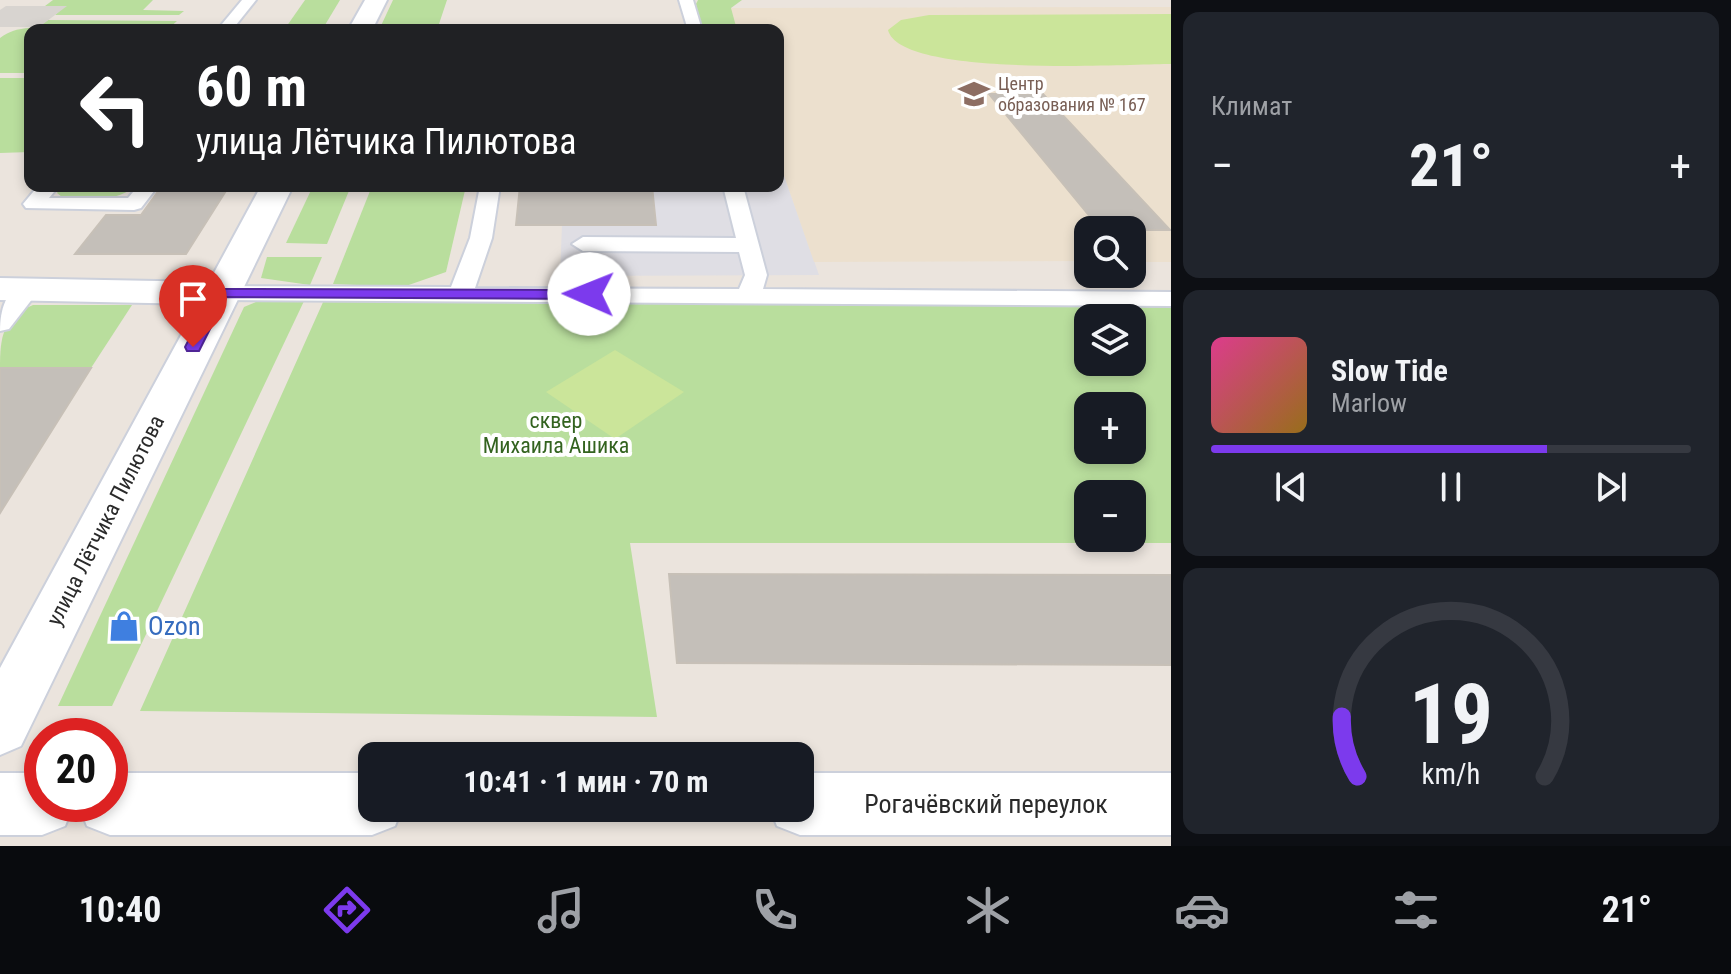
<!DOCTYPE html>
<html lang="ru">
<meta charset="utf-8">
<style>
body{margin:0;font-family:"Roboto Condensed",sans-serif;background:#20242c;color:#f1f3f6;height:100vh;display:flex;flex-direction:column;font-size:30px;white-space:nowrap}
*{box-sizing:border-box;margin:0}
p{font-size:26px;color:#9ea1a6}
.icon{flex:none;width:44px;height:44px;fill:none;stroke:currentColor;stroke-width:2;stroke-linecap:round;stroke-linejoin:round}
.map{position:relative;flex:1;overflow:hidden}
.side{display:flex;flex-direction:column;gap:12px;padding:12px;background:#0d0f14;width:560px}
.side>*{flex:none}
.guide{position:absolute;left:24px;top:24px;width:760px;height:168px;border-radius:16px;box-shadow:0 4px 12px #0003;background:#202124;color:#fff;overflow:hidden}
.tools{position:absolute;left:1074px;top:216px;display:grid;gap:16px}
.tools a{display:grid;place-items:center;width:72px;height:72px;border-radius:16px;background:#171b24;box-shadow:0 4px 12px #0003;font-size:40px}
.speed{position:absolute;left:24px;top:718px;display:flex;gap:16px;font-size:40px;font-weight:700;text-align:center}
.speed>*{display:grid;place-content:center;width:104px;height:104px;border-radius:50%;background:#171b24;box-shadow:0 4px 12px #0003;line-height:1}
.speed .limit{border:12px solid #d22;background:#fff;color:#111}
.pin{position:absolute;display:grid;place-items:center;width:68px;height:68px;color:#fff;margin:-82px -34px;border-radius:50% 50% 50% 0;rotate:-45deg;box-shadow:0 0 8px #0007}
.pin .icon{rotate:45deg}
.me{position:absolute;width:88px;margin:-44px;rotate:271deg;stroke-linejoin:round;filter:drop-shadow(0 0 6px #0008)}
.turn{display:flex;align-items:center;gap:28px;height:168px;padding:0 40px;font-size:36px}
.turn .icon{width:104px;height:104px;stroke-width:2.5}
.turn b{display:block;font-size:56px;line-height:68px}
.big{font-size:60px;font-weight:700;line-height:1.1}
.side .tile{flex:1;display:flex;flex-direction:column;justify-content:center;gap:12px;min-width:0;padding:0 28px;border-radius:16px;background:#20242c}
.side .dial{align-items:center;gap:0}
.dial svg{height:208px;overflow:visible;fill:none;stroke:#363941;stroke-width:7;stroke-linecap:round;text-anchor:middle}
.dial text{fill:#f1f3f6;stroke:none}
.song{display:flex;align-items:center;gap:24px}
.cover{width:96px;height:96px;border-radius:12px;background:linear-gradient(135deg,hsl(330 70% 55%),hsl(40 70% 35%))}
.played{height:8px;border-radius:4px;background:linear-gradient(90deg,#7c3aed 70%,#363941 70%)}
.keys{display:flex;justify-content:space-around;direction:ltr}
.heat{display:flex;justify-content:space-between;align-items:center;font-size:44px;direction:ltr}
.trip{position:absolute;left:358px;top:742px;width:456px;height:80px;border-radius:16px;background:#171b24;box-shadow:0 4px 12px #0003;font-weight:700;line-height:80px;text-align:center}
.menu{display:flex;height:128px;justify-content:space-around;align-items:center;background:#090b0e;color:#9ea1a6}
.menu .icon{width:56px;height:56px}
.menu .active{color:#7c3aed}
.menu b{font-size:36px;color:#f1f3f6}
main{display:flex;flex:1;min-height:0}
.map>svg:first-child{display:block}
.industrial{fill:#dfdee4}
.education{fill:#ece0ce}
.green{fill:#b9de9d;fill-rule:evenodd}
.pitch{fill:#cbe59a}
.plaza{fill:#d8d4d0}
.building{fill:#c4bfb9;stroke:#c7c0b7;stroke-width:2}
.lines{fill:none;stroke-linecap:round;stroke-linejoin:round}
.lane-casing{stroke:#ccd0db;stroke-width:4}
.street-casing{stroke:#ccd0db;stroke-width:4}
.lane{fill:#fff;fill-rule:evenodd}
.street{fill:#fff;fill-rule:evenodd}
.route{fill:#7c3aed;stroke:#51269a;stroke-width:2}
.labels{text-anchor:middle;stroke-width:8;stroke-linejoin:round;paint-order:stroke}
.far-education-label{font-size:18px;fill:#785e54;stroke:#fff;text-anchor:start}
.park-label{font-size:22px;fill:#33631f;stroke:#fff}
.street-label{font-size:22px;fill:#2a2a2a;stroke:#fff}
.near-shop-label{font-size:26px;fill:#366cbe;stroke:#fff;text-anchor:start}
.near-street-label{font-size:26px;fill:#2a2a2a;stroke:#fff}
</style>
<main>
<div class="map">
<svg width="1171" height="846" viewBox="0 0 1171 846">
<rect width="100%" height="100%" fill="#ebe4dd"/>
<path class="industrial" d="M778,158l41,117 -259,1 2,-51h-46l4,-39h258z"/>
<path class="education" d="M1171,7v255h-39v-32h-44v31l-274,1 -36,-104v-128h-41l-7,-22z"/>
<g class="green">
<path d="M53,0h100l-10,10 41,1 -5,4h-124l10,-9h-20z"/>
<path d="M305,0h35l-18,30h-38z"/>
<path d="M393,0h54l-10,30h-58z"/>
<path d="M698,0h44l-11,8 6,22h-35l-6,-26z"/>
<path d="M48,20l129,1 -10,9h-137v43h-30v-35c20,-15 32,-5 48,-18z"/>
<path d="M0,78h30v74l-30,1z"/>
<path d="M61,186h74c-19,17 -49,14 -73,11l-5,-4z"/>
<path d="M313,186h38l-24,58 -41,-1z"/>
<path d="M372,186h94l-20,86 -43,15 -70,-3z"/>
<path d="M267,257h55l-12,28 -49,-7z"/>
<path d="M263,299h42l-193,407h-54l186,-399z"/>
<path d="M449,299l722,8v236h-541l27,174 -517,-6 184,-411zM1088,318h44v44h-44zM1088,406h44v44h-44zM1088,494h44v44h-44z"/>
<path d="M33,305h99l-41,63h-91c0,-30 2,-50 33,-63z"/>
</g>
<g class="pitch">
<path d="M1171,14v50c-45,0 -271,14 -283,-34l13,-10 28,-5z"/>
<path d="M615,350l69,42 -69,47 -69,-47z"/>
</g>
<path class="plaza" d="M6,6h61l-28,21h-39v-17z"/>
<g class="building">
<path d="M989,94h54l127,136h-69z"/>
<path d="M162,186h67l-43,68h-111l31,-39h35z"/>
<path d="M520,186h132l4,39h-140z"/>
<path d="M0,368h91l-91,145z"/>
<path d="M669,574l502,1v90l-494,-2z"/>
</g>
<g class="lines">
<defs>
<g id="lane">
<path d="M242,0h14l-24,30h-15z"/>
<path d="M679,0h14l9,30h-14z"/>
<path d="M38,186h21l-10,12h79l10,-12h20l-17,22 -7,2 -108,-2 -3,-4z"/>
<path d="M480,186h20l-8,52 -17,50 264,1 6,-14 -6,-23 -156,-1 -11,-7 11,-7 153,1 -13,-52h20l24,89 -4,14 408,3v14l-950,-6 -12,-7 12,-7 230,1 19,-49z"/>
<path d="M28,282l12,7 -31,40 -9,2c0,-20 5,-43 28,-49z"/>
</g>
<g id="street">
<path d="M365,0h22l-15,30h-24z"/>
<path d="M261,186h32l-272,560 -21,9v-87l198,-364 -198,-4v-22l209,4z"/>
<path d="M0,773h42v31h32l-9,22 -23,9h-42z"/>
<path d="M110,773h262v35h30l-7,18 -23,9h-262l-23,-9 -9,-22h32z"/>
<path d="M800,773h371v62h-371l-23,-9 -7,-18h30z"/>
</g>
</defs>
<use href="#lane" class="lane-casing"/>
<use href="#street" class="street-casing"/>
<use href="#lane" class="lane"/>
<use href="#street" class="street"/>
</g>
<path class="route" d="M215,289l374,1 8,4 -8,5 -363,-2 -27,54h-12l-2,-4z"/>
<defs>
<symbol id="school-bare" viewBox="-9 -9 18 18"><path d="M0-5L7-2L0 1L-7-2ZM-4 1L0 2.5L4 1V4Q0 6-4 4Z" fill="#8d6e63" stroke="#fff" stroke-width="2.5" paint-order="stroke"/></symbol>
<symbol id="shop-bare" viewBox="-9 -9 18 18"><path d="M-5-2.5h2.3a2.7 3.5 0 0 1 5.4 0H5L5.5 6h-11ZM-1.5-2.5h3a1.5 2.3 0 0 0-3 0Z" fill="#3f7fe0" stroke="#fff" stroke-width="2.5" paint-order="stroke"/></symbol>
</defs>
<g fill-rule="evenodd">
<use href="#school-bare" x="952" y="72" width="44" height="44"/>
<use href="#shop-bare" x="102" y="604" width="44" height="44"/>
</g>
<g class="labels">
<g class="far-education-label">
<text x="998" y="90">Центр<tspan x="998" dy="21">образования № 167</tspan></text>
</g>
<g class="park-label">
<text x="556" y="428">сквер<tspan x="556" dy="25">Михаила Ашика</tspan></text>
</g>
<g class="street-label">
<text transform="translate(105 520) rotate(-63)" y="8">улица Лётчика Пилютова</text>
</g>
<g class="near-shop-label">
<text x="148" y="635">Ozon</text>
</g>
<g class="near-street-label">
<text x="986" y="813">Рогачёвский переулок</text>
</g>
</g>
</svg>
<div class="tools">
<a><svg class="icon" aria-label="search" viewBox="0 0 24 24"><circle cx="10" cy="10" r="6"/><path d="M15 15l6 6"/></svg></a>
<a><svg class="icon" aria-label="layers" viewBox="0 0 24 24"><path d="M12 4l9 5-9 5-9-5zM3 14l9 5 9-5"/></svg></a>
<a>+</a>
<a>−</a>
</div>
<div class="speed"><div class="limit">20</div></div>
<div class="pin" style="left:193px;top:347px;background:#d93025"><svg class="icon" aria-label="arrive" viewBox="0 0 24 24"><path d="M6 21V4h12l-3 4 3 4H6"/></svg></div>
<svg class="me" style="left:589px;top:294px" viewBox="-20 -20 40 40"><circle r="19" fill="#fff"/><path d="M0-13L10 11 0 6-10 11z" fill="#7c3aed"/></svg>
<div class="trip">10:41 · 1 мин · 70 m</div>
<div class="guide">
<div class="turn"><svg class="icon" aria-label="left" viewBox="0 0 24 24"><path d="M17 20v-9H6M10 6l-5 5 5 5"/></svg><div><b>60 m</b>улица Лётчика Пилютова</div></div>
</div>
</div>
<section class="side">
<div class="tile"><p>Климат</p>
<div class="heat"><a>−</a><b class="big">21°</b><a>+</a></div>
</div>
<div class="tile">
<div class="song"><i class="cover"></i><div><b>Slow Tide</b><p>Marlow</p></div></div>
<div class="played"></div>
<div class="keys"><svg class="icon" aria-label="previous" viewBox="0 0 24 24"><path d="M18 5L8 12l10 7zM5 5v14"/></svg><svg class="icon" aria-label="pause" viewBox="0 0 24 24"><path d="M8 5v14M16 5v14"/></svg><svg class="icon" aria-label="next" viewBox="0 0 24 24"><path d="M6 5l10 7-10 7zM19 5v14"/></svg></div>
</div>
<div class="tile dial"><svg viewBox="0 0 100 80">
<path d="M14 69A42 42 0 1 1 86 69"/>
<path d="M14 69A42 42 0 0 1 8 46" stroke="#7c3aed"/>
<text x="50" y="56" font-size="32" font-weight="700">19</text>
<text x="50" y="72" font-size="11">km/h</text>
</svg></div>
</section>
</main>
<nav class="menu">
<b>10:40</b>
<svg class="icon active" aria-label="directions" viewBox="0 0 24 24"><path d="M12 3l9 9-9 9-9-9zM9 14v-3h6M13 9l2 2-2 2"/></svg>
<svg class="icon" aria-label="music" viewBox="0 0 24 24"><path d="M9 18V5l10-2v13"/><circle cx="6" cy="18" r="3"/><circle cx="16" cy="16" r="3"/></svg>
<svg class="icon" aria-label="phone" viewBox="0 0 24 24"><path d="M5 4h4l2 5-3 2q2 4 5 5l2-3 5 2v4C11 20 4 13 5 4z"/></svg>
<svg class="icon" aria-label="climate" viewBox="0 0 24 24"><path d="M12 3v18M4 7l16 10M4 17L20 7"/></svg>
<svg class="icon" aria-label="car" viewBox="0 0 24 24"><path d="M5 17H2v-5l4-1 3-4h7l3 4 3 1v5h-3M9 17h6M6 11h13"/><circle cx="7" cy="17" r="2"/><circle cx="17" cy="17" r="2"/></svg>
<svg class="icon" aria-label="filters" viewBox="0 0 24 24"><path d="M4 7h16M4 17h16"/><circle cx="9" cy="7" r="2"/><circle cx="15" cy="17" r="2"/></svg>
<b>21°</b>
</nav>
